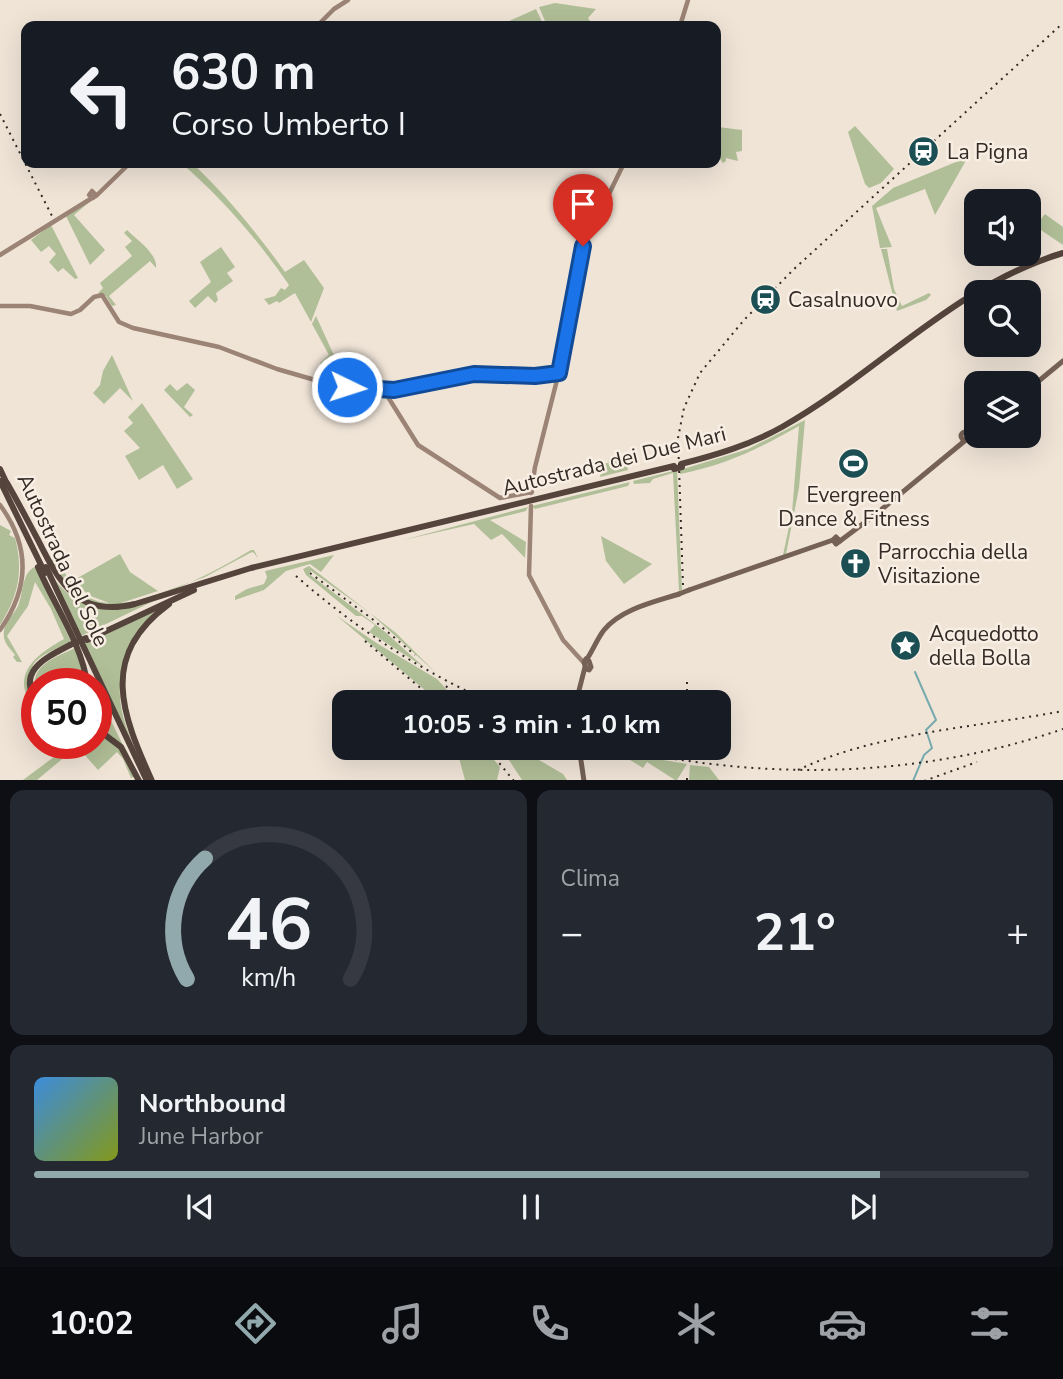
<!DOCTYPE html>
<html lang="it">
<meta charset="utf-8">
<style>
body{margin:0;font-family:"Nunito Sans",sans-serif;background:#242831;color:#f1f3f6;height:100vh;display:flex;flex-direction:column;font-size:26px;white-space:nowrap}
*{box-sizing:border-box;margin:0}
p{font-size:23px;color:#9ea1a6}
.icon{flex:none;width:38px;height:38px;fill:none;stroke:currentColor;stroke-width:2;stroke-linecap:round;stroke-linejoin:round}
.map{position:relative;height:780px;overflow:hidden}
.side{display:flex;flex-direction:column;gap:10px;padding:10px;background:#0d0f14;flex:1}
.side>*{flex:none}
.guide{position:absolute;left:21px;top:21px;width:700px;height:147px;border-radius:14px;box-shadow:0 7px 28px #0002;background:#171b24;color:#f1f3f6;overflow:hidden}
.controls{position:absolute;left:964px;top:189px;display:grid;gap:14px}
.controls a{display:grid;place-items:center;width:77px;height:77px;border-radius:14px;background:#171b24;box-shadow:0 7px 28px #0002;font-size:35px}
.speed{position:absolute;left:21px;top:668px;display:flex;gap:14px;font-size:35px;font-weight:700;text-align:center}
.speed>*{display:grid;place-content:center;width:91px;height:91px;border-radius:50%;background:#171b24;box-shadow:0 7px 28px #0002;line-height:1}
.speed .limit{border:10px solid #d22;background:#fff;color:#111}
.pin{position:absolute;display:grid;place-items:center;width:60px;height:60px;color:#fff;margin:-72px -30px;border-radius:50% 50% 50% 0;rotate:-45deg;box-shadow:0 0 7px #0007}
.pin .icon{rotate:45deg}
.me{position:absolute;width:77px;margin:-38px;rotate:94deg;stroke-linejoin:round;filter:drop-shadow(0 0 5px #0008)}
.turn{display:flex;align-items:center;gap:24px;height:147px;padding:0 35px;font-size:32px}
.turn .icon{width:91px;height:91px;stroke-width:2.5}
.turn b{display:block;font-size:49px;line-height:60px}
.big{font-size:52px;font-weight:700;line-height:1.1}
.side .widget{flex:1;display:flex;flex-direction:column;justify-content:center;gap:10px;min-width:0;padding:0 24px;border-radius:14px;background:#242831}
.side .dial{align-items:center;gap:0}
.dial svg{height:182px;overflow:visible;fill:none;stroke:#363941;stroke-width:7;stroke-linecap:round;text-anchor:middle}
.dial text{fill:#f1f3f6;stroke:none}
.song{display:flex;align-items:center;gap:21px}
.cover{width:84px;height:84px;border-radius:10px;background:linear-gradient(135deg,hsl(210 70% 55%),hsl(70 70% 35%))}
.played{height:7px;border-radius:4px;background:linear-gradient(90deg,#91a9ad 85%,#363941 85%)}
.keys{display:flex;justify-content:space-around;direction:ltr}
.heat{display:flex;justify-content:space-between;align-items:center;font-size:38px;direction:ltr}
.side .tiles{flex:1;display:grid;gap:10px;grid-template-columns:1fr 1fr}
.widget:last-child{grid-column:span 2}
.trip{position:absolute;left:332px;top:690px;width:399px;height:70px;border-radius:14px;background:#171b24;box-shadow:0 7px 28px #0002;font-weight:700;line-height:70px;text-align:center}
.dock{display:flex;height:112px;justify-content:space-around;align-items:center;background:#090b0e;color:#9ea1a6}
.dock .icon{width:49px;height:49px}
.dock .on{color:#91a9ad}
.dock b{font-size:32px;color:#f1f3f6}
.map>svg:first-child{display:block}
.green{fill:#b1bf98}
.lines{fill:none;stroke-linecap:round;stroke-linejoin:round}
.stream{stroke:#77aaad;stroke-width:2}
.tertiary{stroke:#c8b4a3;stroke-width:3.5}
.secondary{stroke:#9b8375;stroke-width:4.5}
.primary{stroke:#756156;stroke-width:5}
.motorway{stroke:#54443c;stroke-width:6}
.rail{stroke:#332a25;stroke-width:2;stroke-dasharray:2 5;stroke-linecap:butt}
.primary-bridge{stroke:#756156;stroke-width:5}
.motorway-bridge{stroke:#54443c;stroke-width:6}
.route-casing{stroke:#114b97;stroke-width:18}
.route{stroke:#1a73e8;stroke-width:12}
.labels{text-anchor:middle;stroke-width:5;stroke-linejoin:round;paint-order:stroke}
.poi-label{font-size:21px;fill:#332a25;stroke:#f8eee3;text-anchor:start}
.street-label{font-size:21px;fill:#332a25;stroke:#f8eee3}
</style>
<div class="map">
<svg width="1063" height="781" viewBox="0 0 1063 781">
<rect width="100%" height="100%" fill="#f0e4d7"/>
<g class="green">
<path d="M555,3l41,6 -8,9 2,3 -5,5h-38l-8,-19z"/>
<path d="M536,9l8,17h-44v-1z"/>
<path d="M855,126l39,43 -13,14 -12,5 -4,-4 -17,-52z"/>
<path d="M718,127l24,3v21l-6,1 2,9 -12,-3v3l-3,2 -7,-9v-25z"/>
<path d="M968,157l-33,58 -10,-26 -49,19 16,39 -12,1 -8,-42 21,-18z"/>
<path d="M181,163h11c35,33 65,70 93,109l19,-12 20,28 -13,34 -16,-29 -16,10 -2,-2 -8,4 -5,-6 11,-3 6,-8 4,2 4,-5c-31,-45 -67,-87 -108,-122z"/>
<path d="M92,200l-18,15 31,35 -15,15 -24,-49z"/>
<path d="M1045,214l18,13v18l-28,-19z"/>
<path d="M51,225l27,53 -3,1 -12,-11 -5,4 -9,-10 7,-8 -7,-8 -8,6 -10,-12z"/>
<path d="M127,230c10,10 31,24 29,38l-6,-7 -41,35 7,9 -4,1 -6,-10 -8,-3 5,-5 -3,-5 32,-27 -7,-9 7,-6 -8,-8z"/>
<path d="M221,247l14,20 -8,6 6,8 -17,12 2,7 -3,3 -7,-7 -13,12 -6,-7 22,-19 -11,-20z"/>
<path d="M881,249h6l7,40 8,17 27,-13 2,2 -5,5 -29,11z"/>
<path d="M316,316l32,70 -20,-4 -8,-19 9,-8 -17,-31z"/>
<path d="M112,355l21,46 -13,-13 -16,16 -11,-11 7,-8 3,-14z"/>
<path d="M187,383l8,7 -11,17 9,8 -3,2 -26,-27 6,-6 7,7z"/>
<path d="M142,403l51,76 -16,10 -14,-24 -24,15 -14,-24 15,-8 -16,-17 9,-8 -5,-6z"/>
<path d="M805,420l-6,68 -13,66 -3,1 9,-42 7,-87c-39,22 -73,39 -119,48v-4l68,-21z"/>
<path d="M609,458l18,4 1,8 -28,7 3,-14h5z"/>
<path d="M677,470l5,120 -3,1 -6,-118 -20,6 -3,4 -16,1 -1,-3z"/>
<path d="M630,482l-2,4 -93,23 -3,-3z"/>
<path d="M528,507l-2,4 -36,9 36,22 -1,16 -23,-24 -11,6 -17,-16 -71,16z"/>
<path d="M0,525l11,6 -2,4 6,3c9,33 3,59 -15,87z"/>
<path d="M601,536l51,28 -28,20 -18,-23z"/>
<path d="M251,550h3l4,8 -5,-6 -3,1 -45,24 -67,24c-48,13 -62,-5 -89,-41l7,-1c14,22 25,42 53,44l-21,-8 -14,-15 46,-26 10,18 28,19 -37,12c41,-3 95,-32 130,-53z"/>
<path d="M334,555l-13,17 -11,-8 -24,7 -22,19 -29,10v-4l12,-7 17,-5 3,-7 -2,-6z"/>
<path d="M36,566l35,76c-49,22 -42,20 -34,69 -30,-34 -2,-56 27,-72l-13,-30 -16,-27 -7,24 -21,30 15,26h-5l-4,-5 2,-2c-6,-8 -13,-13 -11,-25 1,-8 10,-16 14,-24 6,-14 3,-33 18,-40z"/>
<path d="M309,566l87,67 40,40 -66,-60 -59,-42 -2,3 75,57 40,36 -55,-35 6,-7 -13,-9h-6l-50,-41 -3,-6z"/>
<path d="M56,581c32,39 58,25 102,18l-77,37z"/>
<path d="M157,609c-11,12 -18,23 -25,37 -27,52 -4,86 18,134l-65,-137z"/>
<path d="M337,616l41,28 59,35 21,23h-19z"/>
<path d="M75,648l5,15 4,21h-47v8c-10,-26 19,-35 38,-44z"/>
<path d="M96,690l44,90 -27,-43 -17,-11z"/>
<path d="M96,730l23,18 16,28 -4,2 -8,-19 -6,-7 -19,18 -23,-26h21z"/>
<path d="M456,747h27l17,20 -3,13h-32z"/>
<path d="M510,747h34v5l-5,8 24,14 4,6h-45l-13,-20 1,-5 -2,-1z"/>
<path d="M649,747h37v12l-40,-7z"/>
<path d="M66,748h9l8,9 -13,-8 -5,3 2,3 -30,25h-14z"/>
<path d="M633,755l54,9 -10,16h-2l-28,-18 -4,6 -13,-8z"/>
<path d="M690,765l19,2 10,13h-30z"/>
</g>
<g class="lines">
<path class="stream" d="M913,781l11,-26 8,-7 -6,-18 10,-10 -21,-48"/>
<path class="tertiary" d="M384,389c30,1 57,-12 87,-14 30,-3 58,3 88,-2"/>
<g class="secondary">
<path d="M317,26l17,-17 14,-9"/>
<path d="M680,26l8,-26"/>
<path d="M92,191l4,4 -3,3 -4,-3z"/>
<path d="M96,196l34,-33"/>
<path d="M0,255l92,-57"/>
<path d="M0,306h30l41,8 9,-4 14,-13 8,-2 17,27 14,6 86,19 58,22 38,11 37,8 31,1 35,56 82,53 32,-6"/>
<path d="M531,493l4,-26 25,-99 20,-114 44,-91"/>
<path d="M0,505c31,42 29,84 0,125"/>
<path d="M531,506l-2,69 34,65 21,23"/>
</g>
<g class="primary">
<path d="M1029,389l34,-28"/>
<circle cx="965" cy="436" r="4"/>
<path d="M968,439l8,-7"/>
<path d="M836,537l4,4 -4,3 -3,-4z"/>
<path d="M840,541l36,-27 91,-75"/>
<path d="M689,590l144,-50"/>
<path d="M586,659l3,2 2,6 -2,3 -3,-1 -2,-7z"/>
<path d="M587,659c6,-9 10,-20 17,-29 17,-21 50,-28 75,-36"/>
<path d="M576,702l9,-35"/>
<path d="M579,747l5,34"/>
</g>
<g class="motorway">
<path d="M681,464c35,-9 69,-19 101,-37 96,-54 173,-142 281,-174"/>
<path d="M0,469l7,15"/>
<path d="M0,481l45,92"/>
<path d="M7,483c11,19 21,38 31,57 22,44 40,78 97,64l116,-36 423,-102"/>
<path d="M38,567c15,36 45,79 49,117"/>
<path d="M46,567l101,214"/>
<path d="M87,640l107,-50"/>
<path d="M37,703c-21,-32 8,-45 33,-58"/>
<path d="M96,728l25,19 18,34"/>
<path d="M152,781c-30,-67 -54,-125 17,-177"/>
</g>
<g class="rail">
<path d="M0,114l53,104"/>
<path d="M310,573l61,45 44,37"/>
<path d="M296,576c58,51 123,94 194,126"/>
<path d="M683,585l-5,-147 6,-30 16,-35 44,-53 49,-50 270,-247"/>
<path d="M365,641l72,61"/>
<path d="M687,682v20"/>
<path d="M446,686l15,16"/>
<path d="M486,747l28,34"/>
<path d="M613,747c149,34 304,32 450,-18"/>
<path d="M798,770c76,-37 181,-43 265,-59"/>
<path d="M687,778v3"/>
<path d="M924,781l53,-19"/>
</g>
<path class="primary-bridge" d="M679,594l10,-4"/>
<g class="motorway-bridge">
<path d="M674,469l8,-2"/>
<path d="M70,645l16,-7"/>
</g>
</g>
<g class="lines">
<defs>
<path id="route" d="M347,387l47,3 80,-16 61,2 24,-3 24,-127"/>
</defs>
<use href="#route" class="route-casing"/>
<use href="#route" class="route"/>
</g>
<defs>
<symbol id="station-disc" viewBox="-11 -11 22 22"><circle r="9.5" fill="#1c4f53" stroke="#f8eee3"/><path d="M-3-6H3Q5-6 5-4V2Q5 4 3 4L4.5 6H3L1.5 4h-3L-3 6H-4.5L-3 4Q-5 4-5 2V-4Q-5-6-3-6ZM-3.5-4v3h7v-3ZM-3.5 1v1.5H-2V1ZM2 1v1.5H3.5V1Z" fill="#fff"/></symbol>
<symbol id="stadium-disc" viewBox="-11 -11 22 22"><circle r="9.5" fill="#1c4f53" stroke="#f8eee3"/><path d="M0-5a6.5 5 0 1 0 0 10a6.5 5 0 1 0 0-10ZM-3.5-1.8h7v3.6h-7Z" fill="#fff"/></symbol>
<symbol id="church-disc" viewBox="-11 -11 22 22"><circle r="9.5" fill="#1c4f53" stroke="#f8eee3"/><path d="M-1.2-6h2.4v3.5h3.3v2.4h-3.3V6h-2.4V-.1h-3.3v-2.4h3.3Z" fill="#fff"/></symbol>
<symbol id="sight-disc" viewBox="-11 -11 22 22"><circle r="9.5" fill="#1c4f53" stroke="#f8eee3"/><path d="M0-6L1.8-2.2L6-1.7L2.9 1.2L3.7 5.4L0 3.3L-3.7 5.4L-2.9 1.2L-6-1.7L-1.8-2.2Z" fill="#fff"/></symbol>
</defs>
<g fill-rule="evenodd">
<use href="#station-disc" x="906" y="134" width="35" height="35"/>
<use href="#station-disc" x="748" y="282" width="35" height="35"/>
<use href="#stadium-disc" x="836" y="446" width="35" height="35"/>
<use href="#church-disc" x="838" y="546" width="35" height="35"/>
<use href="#sight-disc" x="888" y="628" width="35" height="35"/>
</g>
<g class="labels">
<g class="poi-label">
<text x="947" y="159">La Pigna</text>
<text x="788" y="307">Casalnuovo</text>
<text x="854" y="502" text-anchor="middle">Evergreen<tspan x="854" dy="24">Dance &amp; Fitness</tspan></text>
<text x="878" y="559">Parrocchia della<tspan x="878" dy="24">Visitazione</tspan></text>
<text x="929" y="641">Acquedotto<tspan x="929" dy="24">della Bolla</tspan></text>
</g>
<g class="street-label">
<text transform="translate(614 461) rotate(-14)" y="7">Autostrada dei Due Mari</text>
<text transform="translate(63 560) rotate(65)" y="7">Autostrada del Sole</text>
</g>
</g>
</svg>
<div class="controls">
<a><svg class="icon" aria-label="sound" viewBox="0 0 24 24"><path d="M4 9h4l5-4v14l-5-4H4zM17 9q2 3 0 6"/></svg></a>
<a><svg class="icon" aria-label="search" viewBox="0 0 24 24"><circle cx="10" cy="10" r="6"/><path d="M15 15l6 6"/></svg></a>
<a><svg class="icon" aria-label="layers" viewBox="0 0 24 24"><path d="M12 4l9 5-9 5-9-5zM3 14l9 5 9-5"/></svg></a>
</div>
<div class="speed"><div class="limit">50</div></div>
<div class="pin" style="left:583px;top:246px;background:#d93025"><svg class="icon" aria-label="arrive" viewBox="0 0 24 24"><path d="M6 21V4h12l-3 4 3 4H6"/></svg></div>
<svg class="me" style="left:347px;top:387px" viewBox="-20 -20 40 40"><circle r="17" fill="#1a73e8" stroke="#fff" stroke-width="3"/><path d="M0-11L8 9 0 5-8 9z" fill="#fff"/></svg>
<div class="trip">10:05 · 3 min · 1.0 km</div>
<div class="guide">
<div class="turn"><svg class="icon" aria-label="left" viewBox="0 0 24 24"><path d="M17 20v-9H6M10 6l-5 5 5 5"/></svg><div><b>630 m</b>Corso Umberto I</div></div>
</div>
</div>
<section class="side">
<div class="tiles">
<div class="widget dial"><svg viewBox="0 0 100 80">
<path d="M14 69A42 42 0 1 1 86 69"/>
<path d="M14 69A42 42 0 0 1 22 16" stroke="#91a9ad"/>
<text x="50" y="56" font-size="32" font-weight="700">46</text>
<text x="50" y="72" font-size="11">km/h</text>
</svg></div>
<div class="widget"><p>Clima</p>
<div class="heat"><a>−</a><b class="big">21°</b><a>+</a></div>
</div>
<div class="widget">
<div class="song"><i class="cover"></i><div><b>Northbound</b><p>June Harbor</p></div></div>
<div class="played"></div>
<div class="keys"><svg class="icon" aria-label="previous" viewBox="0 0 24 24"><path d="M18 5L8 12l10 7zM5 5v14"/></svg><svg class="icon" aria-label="pause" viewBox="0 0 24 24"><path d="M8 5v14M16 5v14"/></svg><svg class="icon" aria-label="next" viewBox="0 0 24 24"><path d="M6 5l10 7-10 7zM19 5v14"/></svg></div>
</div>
</div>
</section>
<nav class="dock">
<b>10:02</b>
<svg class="icon on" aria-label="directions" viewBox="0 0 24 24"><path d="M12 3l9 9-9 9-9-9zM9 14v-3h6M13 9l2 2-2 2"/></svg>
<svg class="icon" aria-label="music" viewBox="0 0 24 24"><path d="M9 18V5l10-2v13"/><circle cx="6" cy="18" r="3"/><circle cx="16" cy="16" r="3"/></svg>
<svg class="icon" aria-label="phone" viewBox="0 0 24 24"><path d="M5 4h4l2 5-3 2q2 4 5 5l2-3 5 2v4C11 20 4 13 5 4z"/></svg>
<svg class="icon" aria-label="climate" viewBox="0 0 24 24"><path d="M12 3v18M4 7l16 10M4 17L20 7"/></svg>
<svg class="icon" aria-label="car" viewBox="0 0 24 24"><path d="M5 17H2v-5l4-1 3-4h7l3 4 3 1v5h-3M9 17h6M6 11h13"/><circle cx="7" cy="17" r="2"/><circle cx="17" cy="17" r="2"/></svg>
<svg class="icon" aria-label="filters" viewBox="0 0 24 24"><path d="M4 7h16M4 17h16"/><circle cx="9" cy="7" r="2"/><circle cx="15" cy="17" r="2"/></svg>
</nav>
